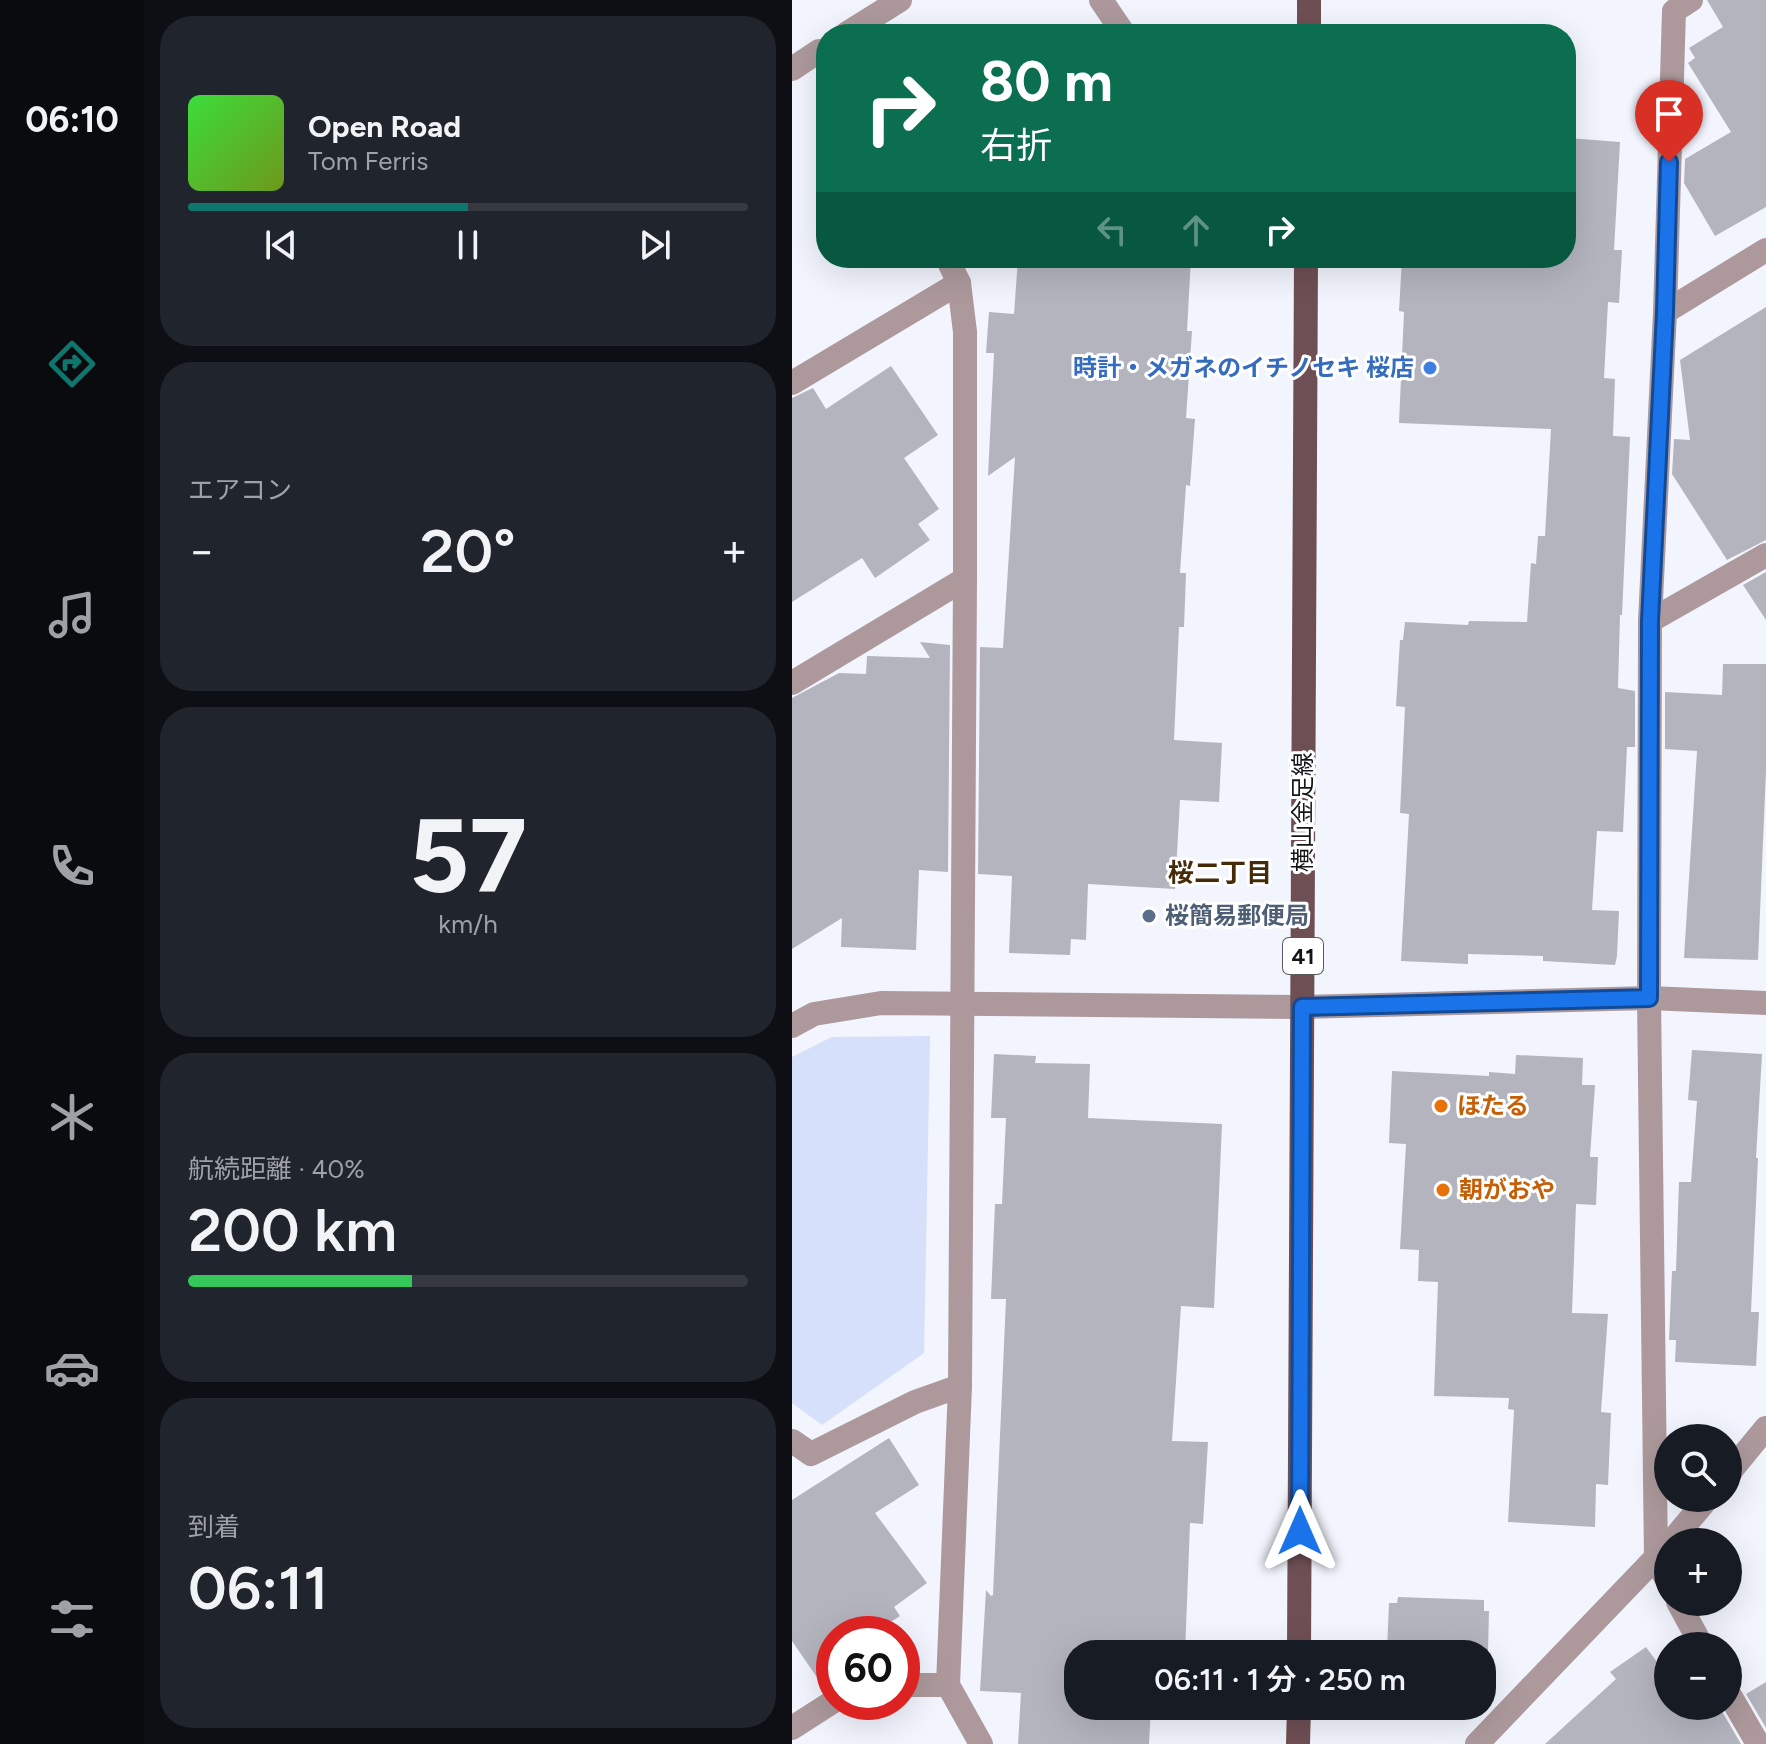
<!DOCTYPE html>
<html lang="ja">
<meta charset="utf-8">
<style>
body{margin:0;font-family:Figtree,"Noto Sans JP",sans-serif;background:#20242c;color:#f1f3f6;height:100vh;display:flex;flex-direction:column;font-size:30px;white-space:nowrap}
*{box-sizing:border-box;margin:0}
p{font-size:26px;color:#9ea1a6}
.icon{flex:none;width:44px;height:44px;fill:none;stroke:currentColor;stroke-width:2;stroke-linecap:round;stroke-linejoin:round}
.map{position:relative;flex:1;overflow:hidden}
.sheet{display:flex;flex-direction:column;gap:16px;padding:16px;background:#0d0f14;width:648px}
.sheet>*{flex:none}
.top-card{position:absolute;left:24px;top:24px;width:760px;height:244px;border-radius:32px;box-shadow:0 8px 32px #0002;background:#0b6e4f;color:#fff;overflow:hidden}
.tools{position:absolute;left:862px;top:1424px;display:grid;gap:16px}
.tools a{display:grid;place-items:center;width:88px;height:88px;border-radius:50%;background:#171b24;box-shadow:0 8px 32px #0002;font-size:40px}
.speed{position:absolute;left:24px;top:1616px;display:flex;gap:16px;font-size:40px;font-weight:700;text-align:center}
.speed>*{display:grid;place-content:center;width:104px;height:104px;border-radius:50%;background:#171b24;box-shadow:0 8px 32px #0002;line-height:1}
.speed .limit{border:12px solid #d22;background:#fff;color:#111}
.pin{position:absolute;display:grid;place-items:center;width:68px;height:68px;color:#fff;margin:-82px -34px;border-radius:50% 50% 50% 0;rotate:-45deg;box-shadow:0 0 8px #0007}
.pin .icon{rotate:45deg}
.me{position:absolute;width:88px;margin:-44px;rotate:0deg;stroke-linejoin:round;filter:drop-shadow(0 0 6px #0008)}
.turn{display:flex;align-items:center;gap:28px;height:168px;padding:0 32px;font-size:36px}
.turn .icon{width:104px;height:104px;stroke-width:2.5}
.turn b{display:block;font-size:56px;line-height:68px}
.lanes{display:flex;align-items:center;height:76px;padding:0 32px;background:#0003;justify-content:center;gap:40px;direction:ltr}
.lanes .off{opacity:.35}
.big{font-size:60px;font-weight:600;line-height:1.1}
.sheet .card{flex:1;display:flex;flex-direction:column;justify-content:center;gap:12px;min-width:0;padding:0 28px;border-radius:32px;background:#20242c}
.sheet .dial{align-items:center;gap:0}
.dial b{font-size:104px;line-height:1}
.song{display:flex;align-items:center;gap:24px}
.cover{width:96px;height:96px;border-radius:12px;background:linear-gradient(135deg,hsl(120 70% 55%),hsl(80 70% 35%))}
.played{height:8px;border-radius:4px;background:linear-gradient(90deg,#0f766e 50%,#363941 50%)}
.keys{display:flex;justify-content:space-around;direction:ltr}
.heat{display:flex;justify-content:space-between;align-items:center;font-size:44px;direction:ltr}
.charge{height:12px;border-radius:6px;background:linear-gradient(90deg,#34c759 40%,#363941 0)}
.trip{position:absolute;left:272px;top:1640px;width:432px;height:80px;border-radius:32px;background:#171b24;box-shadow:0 8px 32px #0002;font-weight:600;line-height:80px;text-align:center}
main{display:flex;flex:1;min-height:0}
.dock{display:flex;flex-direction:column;width:144px;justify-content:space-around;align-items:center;background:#090b0e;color:#9ea1a6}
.dock .icon{width:56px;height:56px}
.dock .active{color:#0f766e}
.dock b{font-size:36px;color:#f1f3f6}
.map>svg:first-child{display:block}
.green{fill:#d6e0fb}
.building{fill:#b4b4bf}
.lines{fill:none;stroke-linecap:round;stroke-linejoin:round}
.minor{stroke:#ad999c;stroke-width:24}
.major{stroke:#6e4f54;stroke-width:24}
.route-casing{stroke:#114b97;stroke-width:20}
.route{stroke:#1a73e8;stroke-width:14}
.shop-dot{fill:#3f7fe0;stroke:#fff;stroke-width:3}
.service-dot{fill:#5c6f8a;stroke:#fff;stroke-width:3}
.food-dot{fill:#e8710a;stroke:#fff;stroke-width:3}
.labels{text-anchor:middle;stroke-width:6;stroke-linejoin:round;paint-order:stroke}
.shield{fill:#fff;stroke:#5a5b5e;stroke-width:2}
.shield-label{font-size:22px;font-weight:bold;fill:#141519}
.shop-label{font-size:24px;font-weight:bold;fill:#366cbe;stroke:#fff;text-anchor:end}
.street-label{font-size:24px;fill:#141519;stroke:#fff}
.service-label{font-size:24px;font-weight:bold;fill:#4e5e75;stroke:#fff;text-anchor:start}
.food-label{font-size:24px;font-weight:bold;fill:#c56008;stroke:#fff;text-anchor:start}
.neighbourhood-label{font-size:26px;font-weight:bold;fill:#442b09;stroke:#fff}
</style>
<main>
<nav class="dock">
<b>06:10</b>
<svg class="icon active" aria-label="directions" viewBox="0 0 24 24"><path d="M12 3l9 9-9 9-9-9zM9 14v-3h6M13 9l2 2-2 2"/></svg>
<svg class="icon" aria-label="music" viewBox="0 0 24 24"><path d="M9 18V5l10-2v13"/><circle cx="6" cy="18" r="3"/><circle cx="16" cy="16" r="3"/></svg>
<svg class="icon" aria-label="phone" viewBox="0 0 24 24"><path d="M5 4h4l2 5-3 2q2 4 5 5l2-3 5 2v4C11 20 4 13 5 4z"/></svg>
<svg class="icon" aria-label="climate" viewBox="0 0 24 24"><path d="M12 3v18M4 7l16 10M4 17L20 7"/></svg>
<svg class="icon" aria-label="car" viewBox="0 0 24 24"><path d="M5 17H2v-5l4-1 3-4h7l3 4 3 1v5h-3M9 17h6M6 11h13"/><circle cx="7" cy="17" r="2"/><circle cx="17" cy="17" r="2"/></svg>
<svg class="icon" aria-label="filters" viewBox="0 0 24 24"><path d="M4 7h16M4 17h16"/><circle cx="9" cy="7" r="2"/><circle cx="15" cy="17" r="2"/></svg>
</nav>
<section class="sheet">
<div class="card">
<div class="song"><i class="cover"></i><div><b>Open Road</b><p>Tom Ferris</p></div></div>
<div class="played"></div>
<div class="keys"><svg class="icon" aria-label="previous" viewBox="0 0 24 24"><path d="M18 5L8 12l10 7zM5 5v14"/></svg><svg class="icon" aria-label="pause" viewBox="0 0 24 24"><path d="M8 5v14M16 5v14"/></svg><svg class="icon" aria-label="next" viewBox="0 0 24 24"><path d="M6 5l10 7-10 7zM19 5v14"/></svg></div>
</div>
<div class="card"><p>エアコン</p>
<div class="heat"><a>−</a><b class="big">20°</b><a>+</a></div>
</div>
<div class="card dial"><b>57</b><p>km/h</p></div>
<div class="card"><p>航続距離 · 40%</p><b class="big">200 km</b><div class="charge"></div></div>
<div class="card"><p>到着</p><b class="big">06:11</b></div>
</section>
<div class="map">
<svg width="974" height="1744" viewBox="0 0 974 1744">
<rect width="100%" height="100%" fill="#f2f5fe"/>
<path class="green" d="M138,1036l-6,317 -102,72 -30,-22v-346l40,-20z"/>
<g class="building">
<path d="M915,0h59v207l-51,29 -31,-53 1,-24 46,-27 -43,-69 7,-5 -6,-10 34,-21z"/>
<path d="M776,138l52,4 -6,108h8l-3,53 -11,-1 -4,76 11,1 -2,57 17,1 -8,178h-2l-2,73 17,3v56h-8l-4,85 -26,-1 -5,79 27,1 -2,45 -2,9 -72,-4v-5l-75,-2v10l-67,-3 8,-147 -9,-1 5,-106 -9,-1 4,-66h3l2,-18 63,3 1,-4 58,1 4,-59 5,1 2,-28h7l6,-107 -152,-6 5,-111 -5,-1 3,-53 50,4v-4h114z"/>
<path d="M226,258h173l-4,73h5l-6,87 9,1 -5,67 -4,-1 -6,88h6l-2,54h-5l-5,113 48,3 -3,59 -39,-2 -5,89 -87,-5 -2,56 -15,-1 -1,16 -61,-2 3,-77 -34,-2 2,-227 23,1 12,-191 -27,19 6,-123h-8l3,-41 25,2z"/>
<path d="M974,307v233l-39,20 -55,-86 2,-35 16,1 -10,-80z"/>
<path d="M99,366l47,69 -34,23 35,51 -21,15 12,16 -55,38 -13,-20 -70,44v-204l21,-10 13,21z"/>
<path d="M974,572v48l-23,-35z"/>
<path d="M128,642l30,3 -2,227 -29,-2 -3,80 -75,-3 1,-29 -50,31v-251l47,-25 27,1 1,-18 63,2z"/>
<path d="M931,664h43v107l-8,189 -74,-2 13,-207 -32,-2v-57l57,3z"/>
<path d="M900,1050l70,4 -6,104h2l-7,154h8l-3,54 -81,-4 1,-22h-7l3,-69h4l3,-89h12l6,-81 -9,-1z"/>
<path d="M202,1054l42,2 -1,7 55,1 -2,54 134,6 -8,184 -33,-2 -9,135 36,1 -5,82 -13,-1 -5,131h-107v52h73l-2,38h-131l3,-51 -41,-2 6,-101 5,6 2,-1 13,-296h-15l4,-95h7l4,-86h-15z"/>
<path d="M724,1055l67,3 -1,27h13l-5,72h8l-2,48 -20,-1 -4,109 36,1 -7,98 10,1 -3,72 -12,-1 -1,43 -87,-5 6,-112 -6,-1 1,-11 -75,-2 4,-114 -20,-1 1,-31 -19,-1 6,-105 -17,-1 3,-72 97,5v-4l26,2z"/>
<path d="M97,1438l30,47 -44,28 52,70 -33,24 6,9 -28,18h-38v52l-9,3 -33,-48v-141z"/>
<path d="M606,1597l86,3v11h5l-1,41 -101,-2 2,-47h8z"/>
<path d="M854,1647l22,30v29h20l10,14 22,-12 21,36h-196l71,-65 -6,-7z"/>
<path d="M974,1682v46l-20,-34z"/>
</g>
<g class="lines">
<g class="minor">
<path d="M309,0l23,34"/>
<path d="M54,34l54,-34"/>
<path d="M0,69l27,-18"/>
<path d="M155,258l12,25 6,49v247l-5,807 -12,299 33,59"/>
<path d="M873,312l101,-62"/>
<path d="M0,383l167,-100"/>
<path d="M858,621l116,-66"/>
<path d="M0,683l173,-104"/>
<path d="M0,1026l22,-12 67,-11 421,4 347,-9 117,5"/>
<path d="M0,1441l19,13 104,-52 45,-16"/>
<path d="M936,1474l38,-46"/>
<path d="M879,1542l37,-44"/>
<path d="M876,1582l-12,-23 -7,-561 1,-377 15,-309 9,-301 17,-11"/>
<path d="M886,1602l24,44"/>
<path d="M110,1685h46"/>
<path d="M936,1692l30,52"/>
<path d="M0,1728l42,-27"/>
<path d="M685,1744l189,-197"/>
</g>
<g class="major">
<path d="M517,34v-34"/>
<path d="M507,1654l7,-1396"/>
<path d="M506,1744l1,-38"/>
</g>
</g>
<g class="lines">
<defs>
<path id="route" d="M508,1531l2,-524 347,-9 1,-377 15,-309 4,-150"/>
</defs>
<use href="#route" class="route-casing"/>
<use href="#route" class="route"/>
</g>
<circle class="shop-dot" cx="638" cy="368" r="8"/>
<circle class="service-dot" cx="357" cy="916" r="8"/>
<g class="food-dot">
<circle cx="649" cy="1106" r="8"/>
<circle cx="651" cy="1190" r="8"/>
</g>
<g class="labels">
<rect class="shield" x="491" y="938" width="40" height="36" rx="6"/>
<g class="shield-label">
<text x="511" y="964">41</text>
</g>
<g class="shop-label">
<text x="622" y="376">時計・メガネのイチノセキ 桜店</text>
</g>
<g class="street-label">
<text transform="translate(511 812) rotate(-90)" y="8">横山金足線</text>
</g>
<g class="service-label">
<text x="373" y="924">桜簡易郵便局</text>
</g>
<g class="food-label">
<text x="665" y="1114">ほたる</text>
<text x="667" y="1198">朝がおや</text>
</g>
<g class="neighbourhood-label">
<text x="428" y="882">桜二丁目</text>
</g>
</g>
</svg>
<div class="tools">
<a><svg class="icon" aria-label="search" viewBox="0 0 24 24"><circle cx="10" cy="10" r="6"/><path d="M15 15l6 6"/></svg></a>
<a>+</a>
<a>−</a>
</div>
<div class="speed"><div class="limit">60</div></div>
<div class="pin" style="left:877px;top:162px;background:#d93025"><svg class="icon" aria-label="arrive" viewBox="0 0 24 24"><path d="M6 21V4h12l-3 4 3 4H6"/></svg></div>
<svg class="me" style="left:508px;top:1531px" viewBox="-20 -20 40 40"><path d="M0-17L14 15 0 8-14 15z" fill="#1a73e8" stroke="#fff" stroke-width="4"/></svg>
<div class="trip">06:11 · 1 分 · 250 m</div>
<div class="top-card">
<div class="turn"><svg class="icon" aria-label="right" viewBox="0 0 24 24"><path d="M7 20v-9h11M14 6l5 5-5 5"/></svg><div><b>80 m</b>右折</div></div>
<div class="lanes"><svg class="icon off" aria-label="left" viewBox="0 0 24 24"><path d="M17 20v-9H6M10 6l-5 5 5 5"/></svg><svg class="icon off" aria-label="ahead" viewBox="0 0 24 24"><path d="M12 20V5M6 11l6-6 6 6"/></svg><svg class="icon" aria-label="right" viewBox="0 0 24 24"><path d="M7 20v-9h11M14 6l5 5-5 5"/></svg></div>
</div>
</div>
</main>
